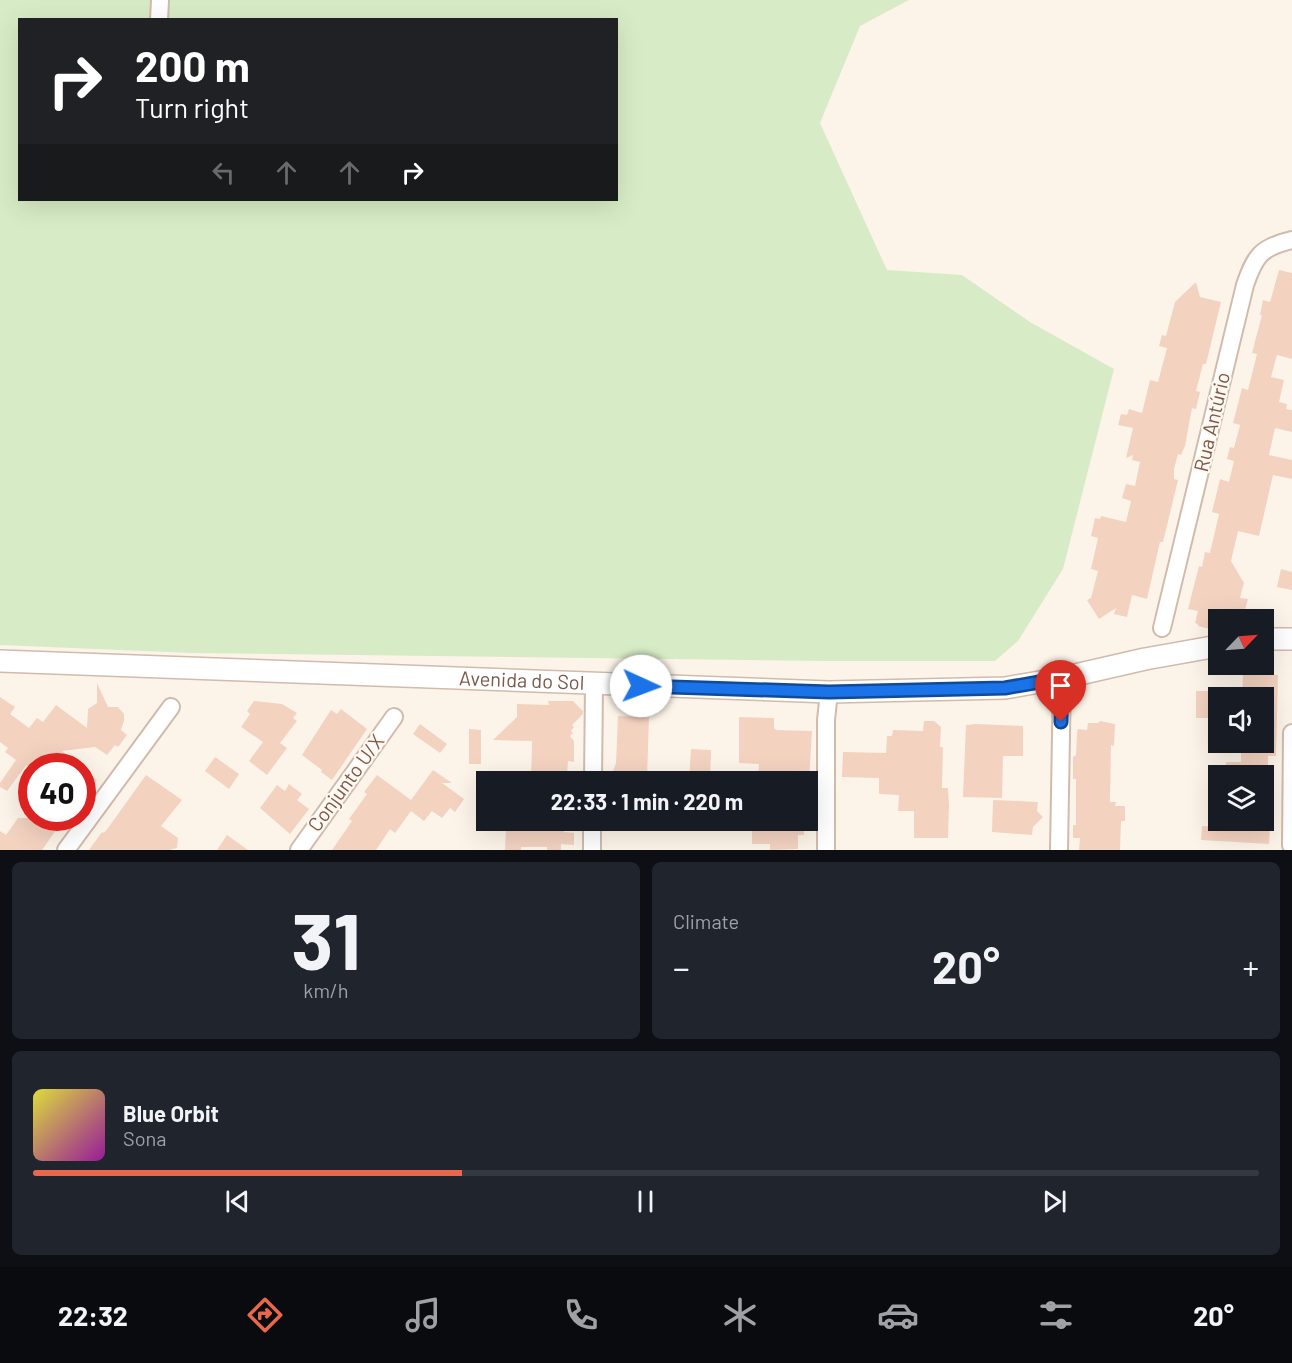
<!DOCTYPE html>
<meta charset="utf-8">
<style>
body{margin:0;font-family:Barlow,sans-serif;background:#20242c;color:#f1f3f6;height:100vh;display:flex;flex-direction:column;font-size:22px;white-space:nowrap}
*{box-sizing:border-box;margin:0}
p{font-size:20px;color:#9ea1a6}
.icon{flex:none;width:33px;height:33px;fill:none;stroke:currentColor;stroke-width:2;stroke-linecap:round;stroke-linejoin:round}
.map{position:relative;height:850px;overflow:hidden}
.panel{display:flex;flex-direction:column;gap:12px;padding:12px;background:#0d0f14;flex:1}
.panel>*{flex:none}
.guide{position:absolute;left:18px;top:18px;width:600px;height:183px;border-radius:0px;box-shadow:0 6px 24px #0002;background:#202124;color:#fff;overflow:hidden}
.needle{width:39px;rotate:65deg}
.controls{position:absolute;left:1208px;top:609px;display:grid;gap:12px}
.controls a{display:grid;place-items:center;width:66px;height:66px;border-radius:0px;background:#171b24;box-shadow:0 6px 24px #0002;font-size:30px}
.speed{position:absolute;left:18px;top:753px;display:flex;gap:12px;font-size:30px;font-weight:700;text-align:center}
.speed>*{display:grid;place-content:center;width:78px;height:78px;border-radius:50%;background:#171b24;box-shadow:0 6px 24px #0002;line-height:1}
.speed .limit{border:9px solid #d22;background:#fff;color:#111}
.pin{position:absolute;display:grid;place-items:center;width:51px;height:51px;color:#fff;margin:-62px -26px;border-radius:50% 50% 50% 0;rotate:-45deg;box-shadow:0 0 6px #0007}
.pin .icon{rotate:45deg}
.me{position:absolute;width:66px;margin:-33px;rotate:92deg;stroke-linejoin:round;filter:drop-shadow(0 0 4px #0008)}
.turn{display:flex;align-items:center;gap:21px;height:126px;padding:0 18px;font-size:27px}
.turn .icon{width:78px;height:78px;stroke-width:2.5}
.turn b{display:block;font-size:42px;line-height:51px}
.lanes{display:flex;align-items:center;height:57px;padding:0 18px;background:#0003;justify-content:center;gap:30px;direction:ltr}
.lanes .off{opacity:.35}
.big{font-size:45px;font-weight:700;line-height:1.1}
.panel .card{flex:1;display:flex;flex-direction:column;justify-content:center;gap:9px;min-width:0;padding:0 21px;border-radius:9px;background:#20242c}
.panel .dial{align-items:center;gap:0}
.dial b{font-size:78px;line-height:1}
.song{display:flex;align-items:center;gap:18px}
.cover{width:72px;height:72px;border-radius:9px;background:linear-gradient(135deg,hsl(60 70% 55%),hsl(300 70% 35%))}
.played{height:6px;border-radius:3px;background:linear-gradient(90deg,#e9684c 35%,#363941 35%)}
.keys{display:flex;justify-content:space-around;direction:ltr}
.heat{display:flex;justify-content:space-between;align-items:center;font-size:33px;direction:ltr}
.panel .tiles{flex:1;display:grid;gap:12px;grid-template-columns:1fr 1fr}
.card:last-child{grid-column:span 2}
.trip{position:absolute;left:476px;top:771px;width:342px;height:60px;border-radius:0px;background:#171b24;box-shadow:0 6px 24px #0002;font-weight:700;line-height:60px;text-align:center}
.menu{display:flex;height:96px;justify-content:space-around;align-items:center;background:#090b0e;color:#9ea1a6}
.menu .icon{width:42px;height:42px}
.menu .active{color:#e9684c}
.menu b{font-size:27px;color:#f1f3f6}
.map>svg:first-child{display:block}
.green{fill:#d7ecc6;fill-rule:evenodd}
.building{fill:#f3d2c0}
.lines{fill:none;stroke-linecap:round;stroke-linejoin:round}
.minor-casing{stroke:#d0bbad;stroke-width:20}
.tertiary-casing{stroke:#d0bbad;stroke-width:24}
.minor{stroke:#fff;stroke-width:16}
.tertiary{stroke:#fff;stroke-width:21}
.route-casing{stroke:#114b97;stroke-width:15}
.route{stroke:#1a73e8;stroke-width:10}
.labels{text-anchor:middle;stroke-width:4.5;stroke-linejoin:round;paint-order:stroke}
.street-label{font-size:20px;fill:#79594b;stroke:#fff8f0}
</style>
<div class="map">
<svg width="1292" height="850" viewBox="0 0 1292 850">
<rect width="100%" height="100%" fill="#fdf4e9"/>
<path class="green" d="M0,0h909l-49,26 -40,97 67,147 75,5 68,47 84,47 -51,200 -45,72 -23,20h-170l-634,-8 -191,-8zM20,20h596v180h-596z"/>
<g class="building">
<path d="M1279,270l13,3v86l-15,-4 -6,22 13,3 -5,22 8,2 -1,5 6,1v22l-17,-4 -6,27 23,5v19l-19,-4 -14,61 -21,-5 -7,30 13,22 -4,15 8,1 -4,15 -14,-4 -2,10h-10v9l-7,-2 -1,2 -12,-3v-2l-3,-1 3,-12 -10,-2 11,-43 3,1 3,-15 5,1 9,-39 -7,-2 8,-33 9,3 5,-21 -7,-2 3,-12 4,1 6,-23 -7,-2 9,-35 6,2 9,-36 -5,-1 10,-38h-2l3,-15 7,2z"/>
<path d="M1196,282l4,15 21,5 -15,62h-3l-7,27 4,1 -4,17 -4,-1 -7,38 -4,9 -3,-1 -4,15v10l4,1 -15,62h-3l-13,57 -15,-4 -5,22 -13,-3 2,-6 -17,11 -12,-19 4,-2 7,-27 -7,-2 7,-31 -7,-2 4,-18 5,1 1,-3 25,6 5,-21 -9,-3 4,-14 9,2 5,-24 -8,-2 1,-5 -7,3 7,-30 -15,-3 3,-11 6,1 2,-6 13,4 8,-33 8,2 9,-34 -8,-2 3,-11 4,1 9,-34z"/>
<path d="M1281,569l11,3v18l-15,-3z"/>
<path d="M1243,674l35,1 -2,81h-8v20h-42v-14h15v-20h22v-44h-21z"/>
<path d="M97,683l11,24h10l6,7v7l-3,9 6,5 -9,12 -3,-2 -8,10 -12,-8 -33,4 21,15h-56v-2l-20,27 -7,-4v-4l16,-23 -11,-8 3,-4 -8,-6v-45l15,10 -5,7 19,14 8,-10 6,4 13,-17 31,23 1,-19 9,-6z"/>
<path d="M1196,691h14l-1,27h-13z"/>
<path d="M254,701l28,3 15,9 -4,5 4,3 -17,22 7,5 -20,27 -18,-14 14,-19 -22,-15 9,-13 -3,-3z"/>
<path d="M548,701h25l10,10v3l-11,11 2,2 -3,4 2,2 -3,3 4,5v21l-6,-1 -1,13 -14,2v5h-22l1,-40 -39,-1 24,-23v-13l32,1z"/>
<path d="M341,709l26,20 -35,51 -11,-8 1,-2 -20,-15 29,-45 6,4z"/>
<path d="M618,716l31,1 -2,61h-2l-1,4h-32l1,-11 3,-8z"/>
<path d="M739,717l35,1v10l2,2 36,1 -3,50 -30,1v-4l-21,-1 1,-13 -20,-1z"/>
<path d="M924,721h10l7,6 -1,20h3l-1,41h6l1,17 -1,33h-34v-27h-16l1,-16 -20,-1v-16l-37,-1 1,-25 43,1 1,-17h5l1,-6 30,1z"/>
<path d="M1100,721l15,3 -1,22 -3,-1 -1,57h6l-1,4h10v15h-4l-1,29h-41l1,-12h-7v-13h3v-46h-3v-22l3,-2 1,-22 1,-4 9,1 1,-7h10z"/>
<path d="M420,724l27,20 -7,9 -27,-19z"/>
<path d="M976,724l47,2v30h-20l-1,42 -39,-1 3,-72z"/>
<path d="M469,729l12,1v34h-12z"/>
<path d="M691,749l20,1 -1,32h-21z"/>
<path d="M215,757l24,17 -10,15 -24,-18z"/>
<path d="M82,769l15,11 -15,20z"/>
<path d="M433,770l19,13h-10l22,16 -9,13 -5,-4 -8,10 -10,-7 -8,10 -13,-10 -16,22 -5,-4 -14,21h-44l20,-29 -3,-2 18,-25 -3,-2 13,-17 34,25z"/>
<path d="M146,775l36,25 -21,26 17,12 -1,10 -8,2h-80l13,-18 2,1 4,-5z"/>
<path d="M289,784l13,10 -5,6 12,9 -19,25 -30,-26 17,-23 8,6z"/>
<path d="M993,800l45,2 -1,9 6,6 -10,10 -1,8 -40,-3z"/>
<path d="M18,818h44l-8,11 2,1 -14,20h-42v-19l6,4z"/>
<path d="M516,820h49l-1,12 10,1v12l-13,-1v6h-14v-3h-26v3h-16l1,-23 10,1z"/>
<path d="M752,820h52v15h-6v14l-28,1v-6h-18z"/>
<path d="M1224,820h40l-1,8h7l-1,16 -68,-4 1,-14 22,1z"/>
<path d="M227,835l21,15h-31z"/>
</g>
<g class="lines">
<defs>
<g id="minor">
<path d="M159,20l1,-20"/>
<path d="M1162,628l83,-343c10,-29 16,-38 47,-45"/>
<path d="M593,782l1,-98"/>
<path d="M1291,845l1,-112"/>
<path d="M66,850l105,-143"/>
<path d="M299,850l95,-133"/>
<path d="M592,850v-30"/>
<path d="M826,850v-130l3,-28"/>
<path d="M1059,850l3,-172"/>
</g>
<g id="tertiary">
<path d="M1263,639h29"/>
<path id="s1" d="M0,661l829,31 176,-4 57,-10 83,-19 73,-13"/>
</g>
</defs>
<use href="#minor" class="minor-casing"/>
<use href="#tertiary" class="tertiary-casing"/>
<use href="#minor" class="minor"/>
<use href="#tertiary" class="tertiary"/>
</g>
<g class="lines">
<defs>
<path id="route" d="M641,686l188,6 176,-4 57,-10 -1,44"/>
</defs>
<use href="#route" class="route-casing"/>
<use href="#route" class="route"/>
</g>
<g class="labels">
<g class="street-label">
<text transform="translate(1212 422) rotate(-77)" y="7">Rua Antúrio</text>
<text dy="7" stroke="none"><textPath href="#s1" startOffset="522">Avenida do Sol</textPath></text>
<text transform="translate(346 783) rotate(-54)" y="7">Conjunto U/X</text>
</g>
</g>
</svg>
<div class="controls">
<a><svg class="needle" viewBox="-14 -14 28 28"><path d="M0-13l5 13h-10z" fill="#e53935"/><path d="M0 13l5-13h-10z" fill="#9ea1a6"/></svg></a>
<a><svg class="icon" aria-label="sound" viewBox="0 0 24 24"><path d="M4 9h4l5-4v14l-5-4H4zM17 9q2 3 0 6"/></svg></a>
<a><svg class="icon" aria-label="layers" viewBox="0 0 24 24"><path d="M12 4l9 5-9 5-9-5zM3 14l9 5 9-5"/></svg></a>
</div>
<div class="speed"><div class="limit">40</div></div>
<div class="pin" style="left:1061px;top:722px;background:#d93025"><svg class="icon" aria-label="arrive" viewBox="0 0 24 24"><path d="M6 21V4h12l-3 4 3 4H6"/></svg></div>
<svg class="me" style="left:641px;top:686px" viewBox="-20 -20 40 40"><circle r="19" fill="#fff"/><path d="M0-13L10 11 0 6-10 11z" fill="#1a73e8"/></svg>
<div class="trip">22:33 · 1 min · 220 m</div>
<div class="guide">
<div class="turn"><svg class="icon" aria-label="right" viewBox="0 0 24 24"><path d="M7 20v-9h11M14 6l5 5-5 5"/></svg><div><b>200 m</b>Turn right</div></div>
<div class="lanes"><svg class="icon off" aria-label="left" viewBox="0 0 24 24"><path d="M17 20v-9H6M10 6l-5 5 5 5"/></svg><svg class="icon off" aria-label="ahead" viewBox="0 0 24 24"><path d="M12 20V5M6 11l6-6 6 6"/></svg><svg class="icon off" aria-label="ahead" viewBox="0 0 24 24"><path d="M12 20V5M6 11l6-6 6 6"/></svg><svg class="icon" aria-label="right" viewBox="0 0 24 24"><path d="M7 20v-9h11M14 6l5 5-5 5"/></svg></div>
</div>
</div>
<section class="panel">
<div class="tiles">
<div class="card dial"><b>31</b><p>km/h</p></div>
<div class="card"><p>Climate</p>
<div class="heat"><a>−</a><b class="big">20°</b><a>+</a></div>
</div>
<div class="card">
<div class="song"><i class="cover"></i><div><b>Blue Orbit</b><p>Sona</p></div></div>
<div class="played"></div>
<div class="keys"><svg class="icon" aria-label="previous" viewBox="0 0 24 24"><path d="M18 5L8 12l10 7zM5 5v14"/></svg><svg class="icon" aria-label="pause" viewBox="0 0 24 24"><path d="M8 5v14M16 5v14"/></svg><svg class="icon" aria-label="next" viewBox="0 0 24 24"><path d="M6 5l10 7-10 7zM19 5v14"/></svg></div>
</div>
</div>
</section>
<nav class="menu">
<b>22:32</b>
<svg class="icon active" aria-label="directions" viewBox="0 0 24 24"><path d="M12 3l9 9-9 9-9-9zM9 14v-3h6M13 9l2 2-2 2"/></svg>
<svg class="icon" aria-label="music" viewBox="0 0 24 24"><path d="M9 18V5l10-2v13"/><circle cx="6" cy="18" r="3"/><circle cx="16" cy="16" r="3"/></svg>
<svg class="icon" aria-label="phone" viewBox="0 0 24 24"><path d="M5 4h4l2 5-3 2q2 4 5 5l2-3 5 2v4C11 20 4 13 5 4z"/></svg>
<svg class="icon" aria-label="climate" viewBox="0 0 24 24"><path d="M12 3v18M4 7l16 10M4 17L20 7"/></svg>
<svg class="icon" aria-label="car" viewBox="0 0 24 24"><path d="M5 17H2v-5l4-1 3-4h7l3 4 3 1v5h-3M9 17h6M6 11h13"/><circle cx="7" cy="17" r="2"/><circle cx="17" cy="17" r="2"/></svg>
<svg class="icon" aria-label="filters" viewBox="0 0 24 24"><path d="M4 7h16M4 17h16"/><circle cx="9" cy="7" r="2"/><circle cx="15" cy="17" r="2"/></svg>
<b>20°</b>
</nav>
